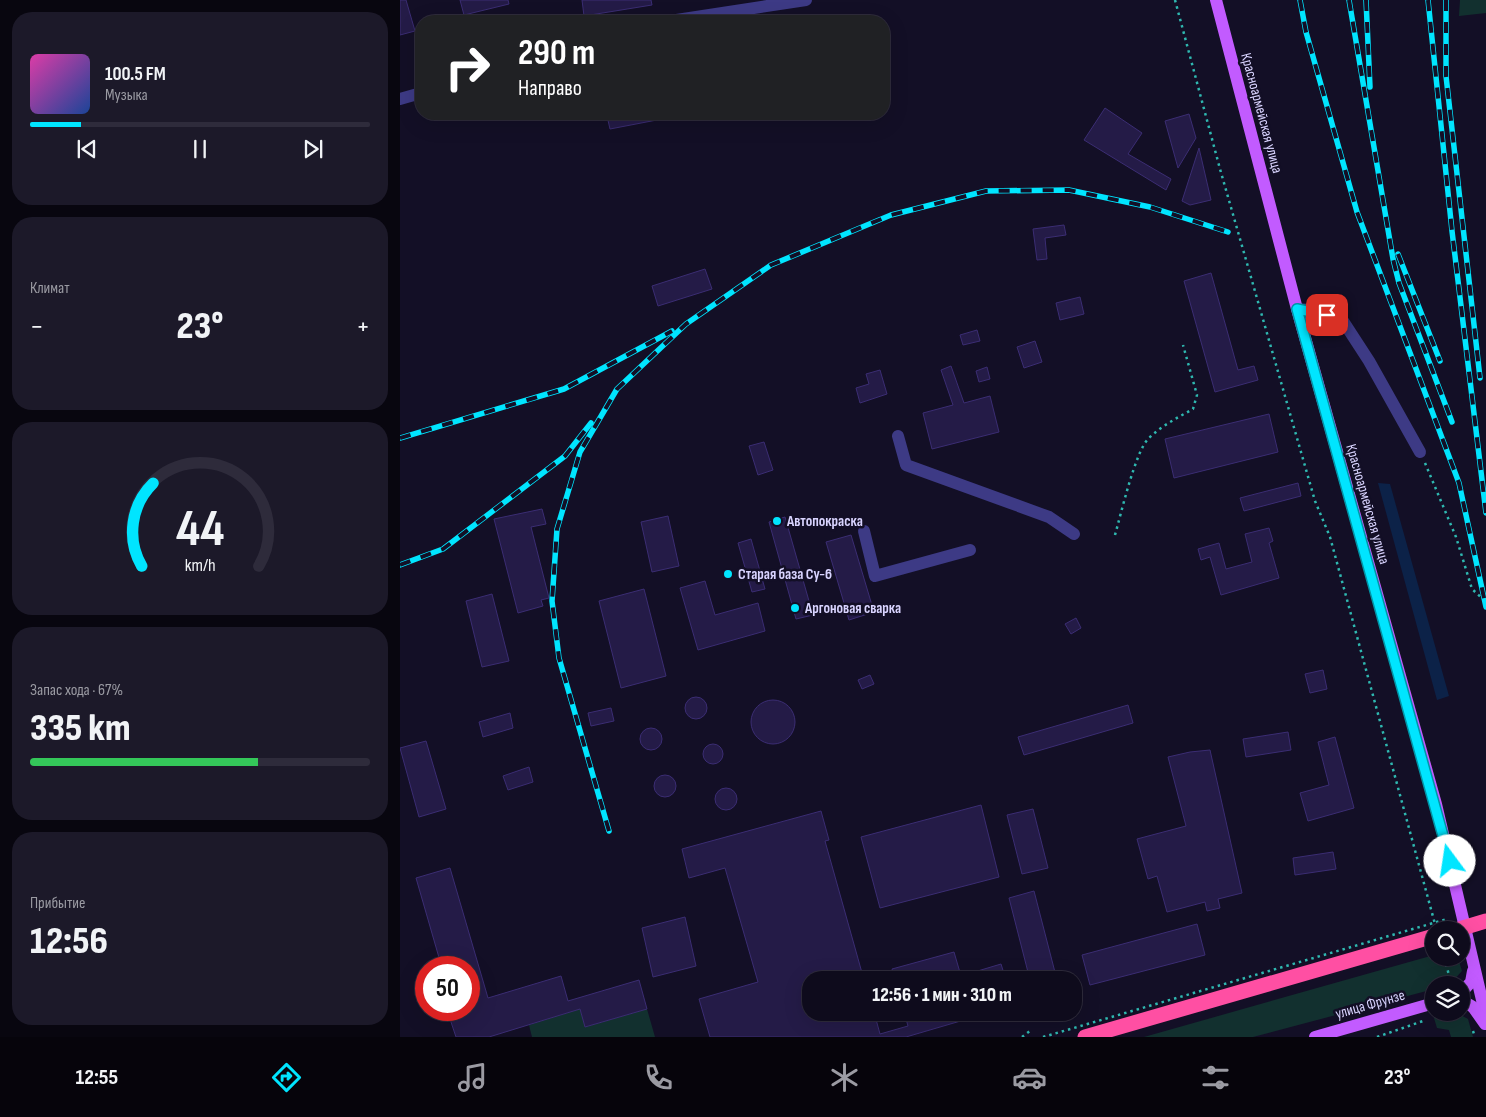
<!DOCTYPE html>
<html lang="ru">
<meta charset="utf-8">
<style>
body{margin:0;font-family:"Sofia Sans Condensed",sans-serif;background:#1c1929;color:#f1f3f6;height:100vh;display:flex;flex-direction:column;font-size:19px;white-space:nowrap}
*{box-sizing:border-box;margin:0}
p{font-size:16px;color:#9b9ba3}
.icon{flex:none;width:28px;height:28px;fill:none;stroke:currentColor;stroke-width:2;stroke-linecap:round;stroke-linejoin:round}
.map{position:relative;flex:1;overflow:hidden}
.panel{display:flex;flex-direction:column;gap:12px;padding:12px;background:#08060f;width:400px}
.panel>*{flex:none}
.hud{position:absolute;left:15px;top:15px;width:475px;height:105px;border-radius:20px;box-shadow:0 5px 20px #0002,0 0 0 1px #2e2b3b;background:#202124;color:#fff;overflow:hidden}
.controls{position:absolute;left:1025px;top:921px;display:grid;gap:10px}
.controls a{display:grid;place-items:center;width:45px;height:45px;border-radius:50%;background:#0e0b1c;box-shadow:0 5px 20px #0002,0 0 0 1px #2e2b3b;font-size:25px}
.speed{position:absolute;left:15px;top:956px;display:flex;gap:10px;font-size:25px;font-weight:700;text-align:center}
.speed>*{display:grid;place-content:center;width:65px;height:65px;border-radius:50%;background:#0e0b1c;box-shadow:0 5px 20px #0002,0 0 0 1px #2e2b3b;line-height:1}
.speed .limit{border:8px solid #d22;background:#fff;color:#111}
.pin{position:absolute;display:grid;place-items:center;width:42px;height:42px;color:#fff;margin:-21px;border-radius:10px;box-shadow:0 2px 8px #0006}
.me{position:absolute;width:55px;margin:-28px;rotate:346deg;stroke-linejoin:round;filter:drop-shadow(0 0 4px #0008)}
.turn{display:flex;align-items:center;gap:18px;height:105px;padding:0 20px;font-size:22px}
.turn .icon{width:65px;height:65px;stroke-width:2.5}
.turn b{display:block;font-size:35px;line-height:42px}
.big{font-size:38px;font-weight:800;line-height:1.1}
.panel .card{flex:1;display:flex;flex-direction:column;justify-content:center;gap:8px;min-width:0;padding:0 18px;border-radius:20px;background:#1c1929}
.panel .dial{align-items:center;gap:0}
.dial svg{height:130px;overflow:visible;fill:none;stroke:#2e2b3b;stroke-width:7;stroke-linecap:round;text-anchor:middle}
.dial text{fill:#f1f3f6;stroke:none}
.song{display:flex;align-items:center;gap:15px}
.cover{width:60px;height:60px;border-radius:8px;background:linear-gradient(135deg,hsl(320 70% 55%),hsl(220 70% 35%))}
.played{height:5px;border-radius:2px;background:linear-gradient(90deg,#00e5ff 15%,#2e2b3b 15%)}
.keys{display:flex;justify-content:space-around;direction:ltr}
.heat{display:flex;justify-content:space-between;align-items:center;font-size:28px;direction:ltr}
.charge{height:8px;border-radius:4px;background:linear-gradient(90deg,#34c759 67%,#2e2b3b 0)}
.trip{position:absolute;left:402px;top:971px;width:280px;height:50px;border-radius:20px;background:#0e0b1c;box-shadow:0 5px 20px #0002,0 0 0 1px #2e2b3b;font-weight:800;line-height:50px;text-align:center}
.dock{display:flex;height:80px;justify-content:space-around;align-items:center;background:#06040b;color:#9b9ba3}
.dock .icon{width:35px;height:35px}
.dock .on{color:#00e5ff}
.dock b{font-size:22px;color:#f1f3f6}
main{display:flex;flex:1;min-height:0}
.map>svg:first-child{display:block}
.green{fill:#12302f}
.water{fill:#0c2248}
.building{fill:#241b47;stroke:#3b2d73}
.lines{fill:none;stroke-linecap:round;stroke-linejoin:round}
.path{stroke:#2fb8b0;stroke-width:2.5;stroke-dasharray:2.5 4;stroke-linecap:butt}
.minor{stroke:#3d3a85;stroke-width:12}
.major{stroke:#c25bff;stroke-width:12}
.highway{stroke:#ff4fa3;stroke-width:15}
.rail-casing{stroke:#00e5ff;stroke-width:5.5}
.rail{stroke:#130f26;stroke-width:4;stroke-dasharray:11;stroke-linecap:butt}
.path-bridge{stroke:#2fb8b0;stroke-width:2.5;stroke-dasharray:2.5 4;stroke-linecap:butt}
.highway-bridge{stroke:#ff4fa3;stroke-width:15}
.route-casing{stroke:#0095a6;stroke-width:12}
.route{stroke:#00e5ff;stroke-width:9}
.poi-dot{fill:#00e5ff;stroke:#130f26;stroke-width:2}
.labels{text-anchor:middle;stroke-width:5;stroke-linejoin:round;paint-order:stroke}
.street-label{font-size:15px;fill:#d9d4ff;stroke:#130f26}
.poi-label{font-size:15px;font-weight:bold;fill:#d9d4ff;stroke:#130f26;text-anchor:start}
</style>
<main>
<section class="panel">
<div class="card">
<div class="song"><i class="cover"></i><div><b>100.5 FM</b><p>Музыка</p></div></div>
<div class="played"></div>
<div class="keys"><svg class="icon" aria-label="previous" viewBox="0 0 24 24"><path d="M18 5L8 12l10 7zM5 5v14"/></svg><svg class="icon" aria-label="pause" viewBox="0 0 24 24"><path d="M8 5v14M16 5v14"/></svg><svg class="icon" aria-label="next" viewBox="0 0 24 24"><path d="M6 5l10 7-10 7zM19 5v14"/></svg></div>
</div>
<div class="card"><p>Климат</p>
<div class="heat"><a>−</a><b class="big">23°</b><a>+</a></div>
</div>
<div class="card dial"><svg viewBox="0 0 100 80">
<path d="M14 69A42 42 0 1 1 86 69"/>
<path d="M14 69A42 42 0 0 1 21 18" stroke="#00e5ff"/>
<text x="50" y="56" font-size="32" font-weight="700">44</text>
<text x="50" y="72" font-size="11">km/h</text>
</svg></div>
<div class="card"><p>Запас хода · 67%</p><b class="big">335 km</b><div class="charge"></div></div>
<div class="card"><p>Прибытие</p><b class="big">12:56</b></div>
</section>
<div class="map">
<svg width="1086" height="1037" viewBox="0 0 1086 1037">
<rect width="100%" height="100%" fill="#130f26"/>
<g class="green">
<path d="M1060,0h26v13l-27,3z"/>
<path d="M1034,955v3h24l4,13 -13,14h-15v4l-181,48h-109z"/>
<path d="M1034,1007v5l23,1 11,6 5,18h-22l-2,-7 -12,-2 -6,-20z"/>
<path d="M180,1009l5,18 62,-18 8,28h-123l-3,-12z"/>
</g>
<path class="water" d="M978,483l12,1 59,212 -12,4z"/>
<g class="building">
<path d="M0,0h6l9,31 -15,4z"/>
<path d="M60,0h48l1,4 -45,11z"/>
<path d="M182,0h69l1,5 -68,11z"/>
<path d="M705,108l37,25 -14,21 43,25 -5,11 -82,-50z"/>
<path d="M218,114h44v5l-52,10 -3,-13z"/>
<path d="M789,114l7,24 -18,30 -13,-47z"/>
<path d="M799,148l12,52 -21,5 -8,-4z"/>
<path d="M664,225l2,10 -21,3 2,21 -10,1 -4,-31z"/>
<path d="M305,269l7,20 -54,17 -6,-20z"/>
<path d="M811,273l27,97 16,-4 4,14 -43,12 -31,-111z"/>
<path d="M680,297l4,17 -24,6 -4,-17z"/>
<path d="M577,330l3,11 -17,4 -3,-10z"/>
<path d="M635,341l7,21 -18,6 -7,-21z"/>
<path d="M551,366l13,37 26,-7 9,36 -67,17 -9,-36 30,-8 -12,-35z"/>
<path d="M587,367l3,12 -11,3 -3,-11z"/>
<path d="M480,370l7,24 -27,9 -4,-15 13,-4 -3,-10z"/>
<path d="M869,414l9,38 -104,26 -9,-39z"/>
<path d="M364,442l9,28 -15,5 -9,-29z"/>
<path d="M898,483l3,13 -57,15 -4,-13z"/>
<path d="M142,509l4,15 -15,3 18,71 -8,2 2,6 -25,7 -24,-94z"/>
<path d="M268,516l11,50 -27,6 -11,-50z"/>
<path d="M385,517l28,98 -17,4 -27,-97z"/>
<path d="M869,528l4,13 -4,2 10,35 -58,17 -11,-38 -9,3 -3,-11 21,-6 7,26 26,-7 -7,-28z"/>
<path d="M451,535l23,77 -25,8 -23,-78z"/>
<path d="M351,539l14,50 -13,3 -14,-49z"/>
<path d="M305,581l10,34 43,-12 7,28 -67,19 -18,-62z"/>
<path d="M244,589l22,87 -45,12 -22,-87z"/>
<path d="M92,594l17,67 -27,6 -16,-66z"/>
<path d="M676,618l5,10 -10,6 -6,-10z"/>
<path d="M923,670l4,19 -17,4 -5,-19z"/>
<path d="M470,675l4,9 -12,5 -4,-9z"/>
<circle cx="296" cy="708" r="11"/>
<circle cx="373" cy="722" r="22"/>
<path d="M728,705l5,18 -109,32 -6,-18z"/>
<path d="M211,708l3,13 -23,5 -3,-13z"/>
<path d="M110,713l3,15 -30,9 -4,-15z"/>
<circle cx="251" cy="739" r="11"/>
<path d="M888,732l3,18 -45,7 -3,-18z"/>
<path d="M935,737l19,71 -46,13 -8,-28 29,-8 -11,-43z"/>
<path d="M26,741l20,68 -27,8 -19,-69z"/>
<circle cx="313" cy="754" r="10"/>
<path d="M810,750l32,143 -24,6 2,9 -13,3 -2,-9 -38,10 -10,-36 -9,3 -11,-40 49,-13 -18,-69 22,-5z"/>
<path d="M129,767l4,15 -25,8 -5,-14z"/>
<circle cx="265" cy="786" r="11"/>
<circle cx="326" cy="799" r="11"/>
<path d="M581,805l18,72 -119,31 -19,-71z"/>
<path d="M633,809l15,59 -26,6 -15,-59z"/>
<path d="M421,811l8,29 -4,1 39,139h-53v32h63l6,22 28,-8 -4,-14h76l1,3 -75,22h-196l-11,-38 59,-17 -33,-114 -36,10 -7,-29z"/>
<path d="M933,852l3,17 -41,6 -2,-17z"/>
<path d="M50,868l38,130 73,-22 7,25 71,-21 8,29 -62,18 -5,-18 -91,28h-33l-9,-27h22v-42h-27l-26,-90z"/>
<path d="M634,891l23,89h-27l-21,-82z"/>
<path d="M285,917l11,49 -43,11 -11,-49z"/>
<path d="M797,924l8,31 -115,30 -8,-30z"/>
<path d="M554,952l7,24 40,-12 5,16h-111l-3,-11z"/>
</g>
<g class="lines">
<g class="path">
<path d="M775,0l45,169 95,332 15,36 105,387"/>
<path d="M1025,463l31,74 16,52 14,13"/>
<path d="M715,535c6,-21 20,-82 33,-96 13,-13 29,-21 45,-30l4,-14 -14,-50"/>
<path d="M1044,958l8,27"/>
<path d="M1040,1015l8,-3"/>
<path d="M1073,1031l2,6"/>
<path d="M622,1037l8,-6"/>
<path d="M977,1037l46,-16"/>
</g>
<g class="minor">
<path d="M270,21l136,-21"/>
<path d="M0,99l21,-6"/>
<path d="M897,309l13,1 33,11 26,40 51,91"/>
<path d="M498,436l8,29 143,52 25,17"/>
<path d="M464,531l11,45 95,-26"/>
</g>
<g class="major">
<path d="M816,0l81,309 139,495 50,213"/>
<path d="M1061,993l10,-11 2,-11"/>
<path d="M1061,1000l12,7 12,17"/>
<path d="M915,1037l119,-34"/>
</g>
<path class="highway" d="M685,1037l349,-101"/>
<defs>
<g id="rail">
<path d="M900,0l6,32 51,180 102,271 27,124"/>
<path d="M949,0l44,259 6,24 53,139"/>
<path d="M966,0l4,87"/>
<path d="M1028,0l24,231 34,282"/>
<path d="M1046,0v76l34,302"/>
<path d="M998,254l42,107"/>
<path d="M0,438l164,-49 108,-58"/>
<path d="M0,565l43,-16 122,-93 26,-33"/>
<path d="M209,831l-50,-173 -7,-57 5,-72 23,-77 37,-63 69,-65 85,-59 120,-50 95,-24 83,-1 81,17 78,25"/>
</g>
</defs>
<use href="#rail" class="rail-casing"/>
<use href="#rail" class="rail"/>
<path class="path-bridge" d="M643,1037l404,-118"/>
<path class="highway-bridge" d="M1056,930l30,-9"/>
</g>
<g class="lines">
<defs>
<path id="route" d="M927,315l-30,-6 153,552"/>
</defs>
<use href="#route" class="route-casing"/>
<use href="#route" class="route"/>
</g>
<g class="poi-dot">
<circle cx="377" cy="521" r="5"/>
<circle cx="328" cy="574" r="5"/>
<circle cx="395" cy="608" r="5"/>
</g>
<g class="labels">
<g class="street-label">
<text transform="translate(862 113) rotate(75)" y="5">Красноармейская улица</text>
<text transform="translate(968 504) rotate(74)" y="5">Красноармейская улица</text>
<text transform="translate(970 1004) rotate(-16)" y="5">улица Фрунзе</text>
</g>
<g class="poi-label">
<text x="387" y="526">Автопокраска</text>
<text x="338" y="579">Старая база Су-6</text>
<text x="405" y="613">Аргоновая сварка</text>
</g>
</g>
</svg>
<div class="controls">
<a><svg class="icon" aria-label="search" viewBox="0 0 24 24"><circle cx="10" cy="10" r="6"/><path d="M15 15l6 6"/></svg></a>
<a><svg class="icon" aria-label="layers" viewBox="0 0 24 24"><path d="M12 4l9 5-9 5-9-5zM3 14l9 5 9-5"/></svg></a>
</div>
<div class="speed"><div class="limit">50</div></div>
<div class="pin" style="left:927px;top:315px;background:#d93025"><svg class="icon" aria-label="arrive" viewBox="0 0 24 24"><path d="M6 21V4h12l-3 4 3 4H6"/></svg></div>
<svg class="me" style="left:1050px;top:861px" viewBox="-20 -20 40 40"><circle r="19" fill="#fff"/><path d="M0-13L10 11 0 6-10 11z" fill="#00e5ff"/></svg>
<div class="trip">12:56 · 1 мин · 310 m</div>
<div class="hud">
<div class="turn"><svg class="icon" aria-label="right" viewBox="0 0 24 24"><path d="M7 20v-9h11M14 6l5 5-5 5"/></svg><div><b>290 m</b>Направо</div></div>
</div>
</div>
</main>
<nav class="dock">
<b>12:55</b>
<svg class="icon on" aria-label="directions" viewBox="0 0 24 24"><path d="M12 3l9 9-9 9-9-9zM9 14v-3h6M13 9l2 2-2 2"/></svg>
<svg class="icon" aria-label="music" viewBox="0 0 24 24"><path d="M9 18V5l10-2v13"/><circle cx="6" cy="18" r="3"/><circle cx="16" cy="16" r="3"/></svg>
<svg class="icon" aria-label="phone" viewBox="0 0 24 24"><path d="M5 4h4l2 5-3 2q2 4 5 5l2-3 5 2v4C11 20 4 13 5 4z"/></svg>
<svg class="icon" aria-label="climate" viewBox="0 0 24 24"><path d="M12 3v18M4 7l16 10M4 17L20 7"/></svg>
<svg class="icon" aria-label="car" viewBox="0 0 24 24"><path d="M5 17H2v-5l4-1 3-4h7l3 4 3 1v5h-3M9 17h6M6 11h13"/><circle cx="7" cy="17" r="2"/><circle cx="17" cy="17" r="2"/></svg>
<svg class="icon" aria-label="filters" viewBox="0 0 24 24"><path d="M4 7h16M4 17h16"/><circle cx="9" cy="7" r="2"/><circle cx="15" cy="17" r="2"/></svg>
<b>23°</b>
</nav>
